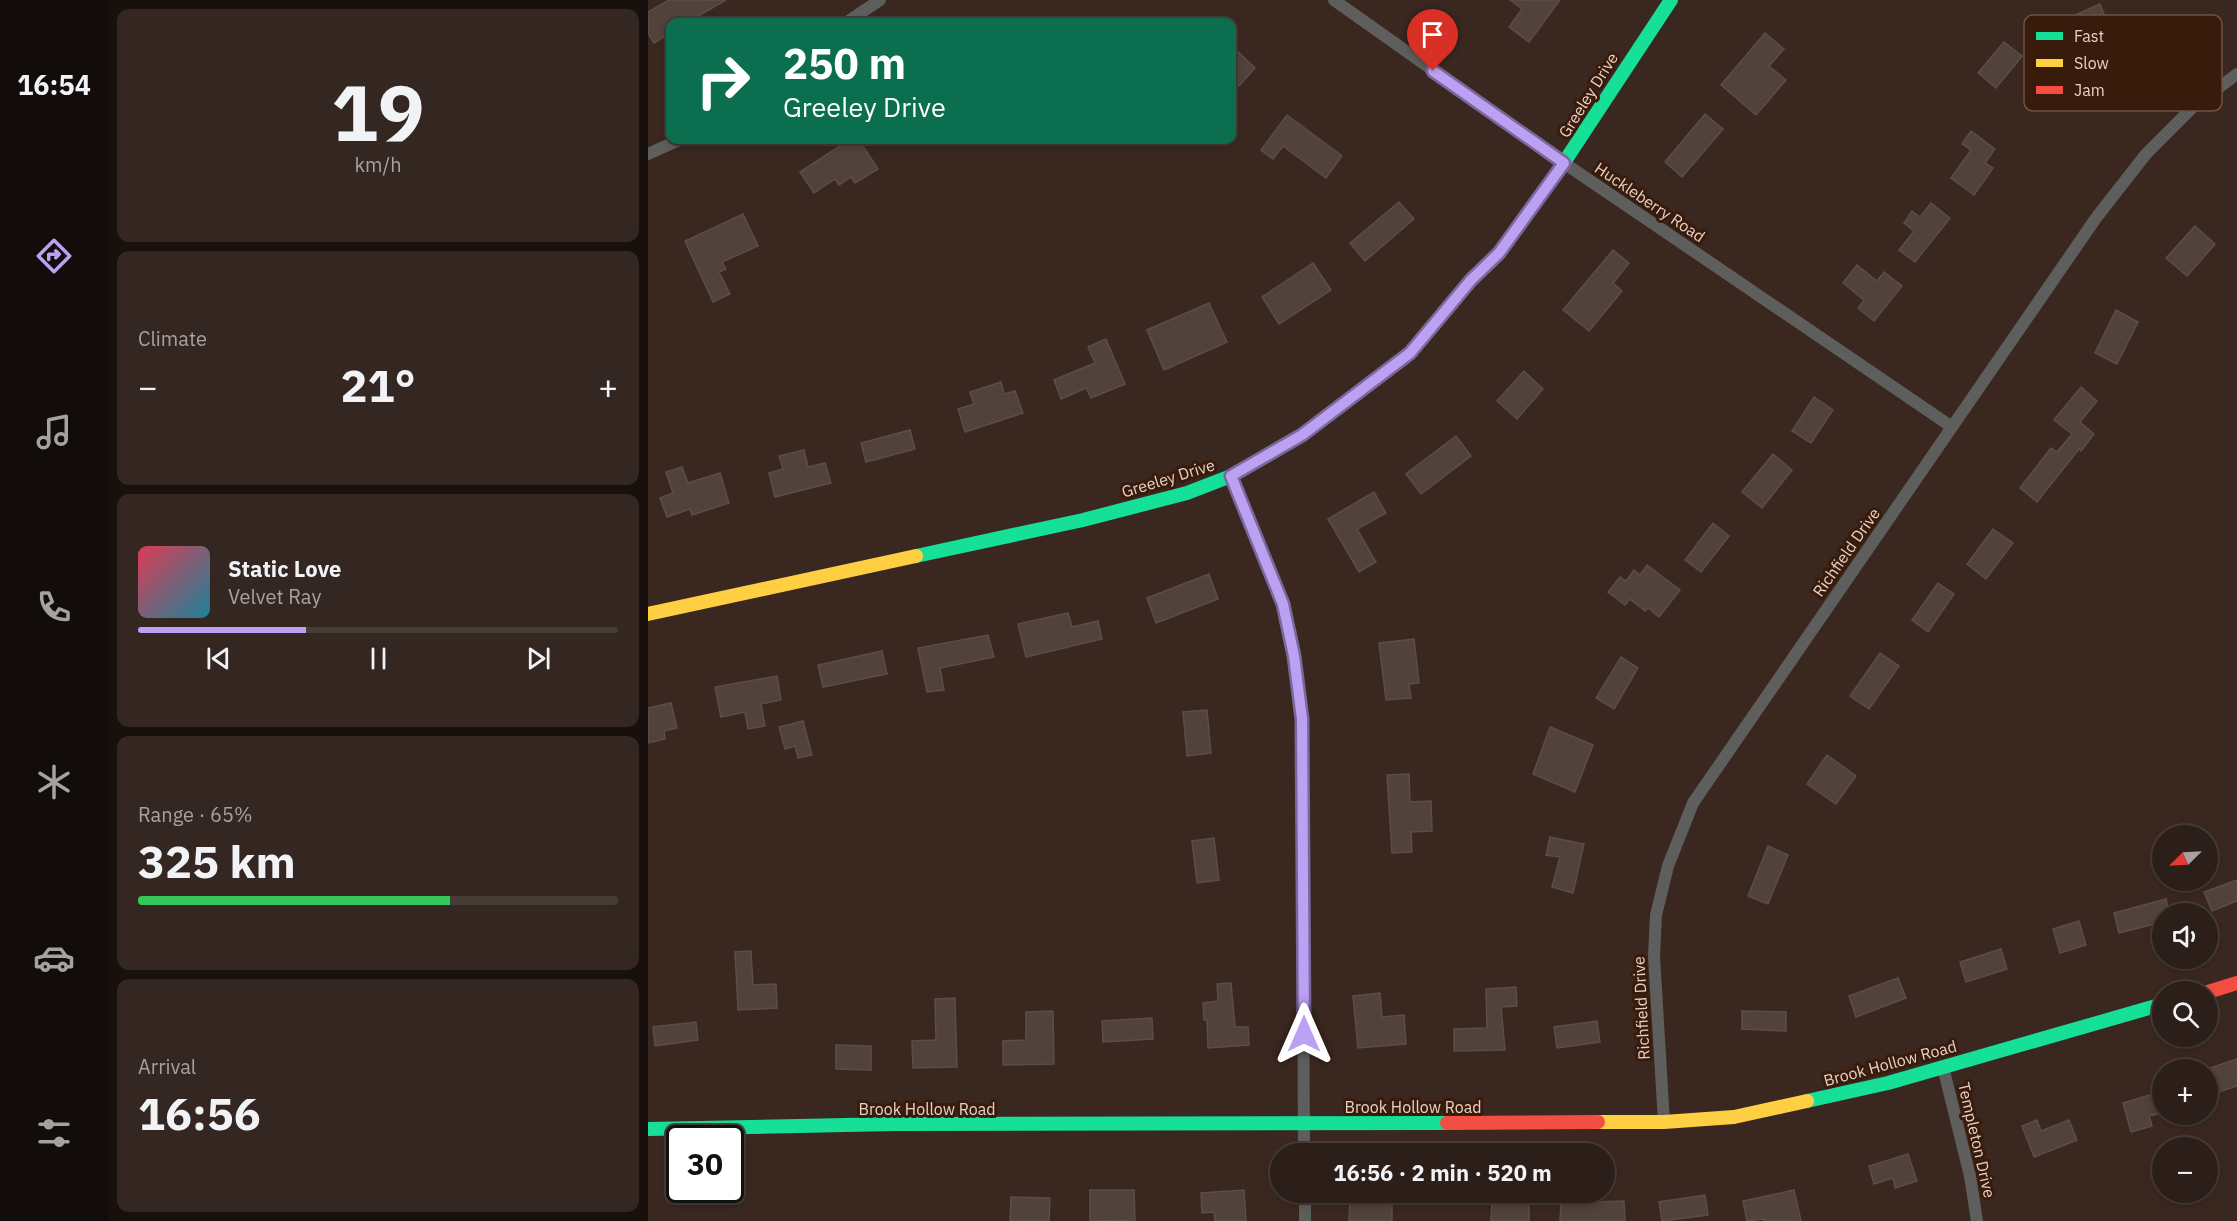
<!DOCTYPE html>
<meta charset="utf-8">
<style>
body{margin:0;font-family:"IBM Plex Sans",sans-serif;background:#342721;color:#f1f3f6;height:100vh;display:flex;flex-direction:column;font-size:22px;white-space:nowrap}
*{box-sizing:border-box;margin:0}
p{font-size:20px;color:#a6a2a2}
.icon{flex:none;width:33px;height:33px;fill:none;stroke:currentColor;stroke-width:2;stroke-linecap:round;stroke-linejoin:round}
.map{position:relative;flex:1;overflow:hidden}
.drawer{display:flex;flex-direction:column;gap:9px;padding:9px;background:#18100d;width:540px}
.drawer>*{flex:none}
.guide{position:absolute;left:18px;top:18px;width:570px;height:126px;border-radius:12px;box-shadow:0 3px 9px #0003,0 0 0 2px #483c37;background:#0b6e4f;color:#fff;overflow:hidden}
.needle{width:39px;rotate:246deg}
.tools{position:absolute;left:1504px;top:825px;display:grid;gap:12px}
.tools a{display:grid;place-items:center;width:66px;height:66px;border-radius:50%;background:#2c1e18;box-shadow:0 3px 9px #0003,0 0 0 2px #483c37;font-size:30px}
.speed{position:absolute;left:18px;top:1125px;display:flex;gap:12px;font-size:30px;font-weight:700;text-align:center}
.speed>*{display:grid;place-content:center;width:78px;height:78px;border-radius:50%;background:#2c1e18;box-shadow:0 3px 9px #0003,0 0 0 2px #483c37;line-height:1}
.speed .limit{border:3px solid #111;border-radius:9px;background:#fff;color:#111}
.pin{position:absolute;display:grid;place-items:center;width:51px;height:51px;color:#fff;margin:-62px -26px;border-radius:50% 50% 50% 0;rotate:-45deg;box-shadow:0 0 6px #0007}
.pin .icon{rotate:45deg}
.me{position:absolute;width:66px;margin:-33px;rotate:0deg;stroke-linejoin:round;filter:drop-shadow(0 0 4px #0008)}
.turn{display:flex;align-items:center;gap:21px;height:126px;padding:0 18px;font-size:27px}
.turn .icon{width:78px;height:78px;stroke-width:2.5}
.turn b{display:block;font-size:42px;line-height:51px}
.big{font-size:45px;font-weight:800;line-height:1.1}
.drawer .widget{flex:1;display:flex;flex-direction:column;justify-content:center;gap:9px;min-width:0;padding:0 21px;border-radius:12px;background:#342721}
.drawer .dial{align-items:center;gap:0}
.dial b{font-size:78px;line-height:1}
.song{display:flex;align-items:center;gap:18px}
.cover{width:72px;height:72px;border-radius:9px;background:linear-gradient(135deg,hsl(350 70% 55%),hsl(190 70% 35%))}
.played{height:6px;border-radius:3px;background:linear-gradient(90deg,#bca0f2 35%,#483c37 35%)}
.keys{display:flex;justify-content:space-around;direction:ltr}
.heat{display:flex;justify-content:space-between;align-items:center;font-size:33px;direction:ltr}
.charge{height:9px;border-radius:4px;background:linear-gradient(90deg,#34c759 65%,#483c37 0)}
.trip{position:absolute;left:622px;top:1143px;width:345px;height:60px;border-radius:30px;background:#2c1e18;box-shadow:0 3px 9px #0003,0 0 0 2px #483c37;font-weight:800;line-height:60px;text-align:center}
main{display:flex;flex:1;min-height:0}
.dock{display:flex;flex-direction:column;width:108px;justify-content:space-around;align-items:center;background:#120c0a;color:#a6a2a2}
.dock .icon{width:42px;height:42px}
.dock .current{color:#bca0f2}
.dock b{font-size:27px;color:#f1f3f6}
.map>svg:first-child{display:block}
.building{fill:#51423b;stroke:#5c4d46;stroke-width:1.5}
.lines{fill:none;stroke-linecap:round;stroke-linejoin:round}
.street{stroke:#5e5f5c;stroke-width:12}
.fast{stroke:#16e098;stroke-width:14}
.slow{stroke:#ffcf43;stroke-width:14}
.jam{stroke:#f24e42;stroke-width:14}
.route-casing{stroke:#7a689d;stroke-width:15}
.route{stroke:#bca0f2;stroke-width:10}
.labels{text-anchor:middle;stroke-width:6;stroke-linejoin:round;paint-order:stroke}
.street-label{font-size:16px;fill:#e6d1c7;stroke:#391b0b}
.key{fill:#391b0b;stroke:#6d5243;stroke-width:1.5}
.key-label{font-size:16px;fill:#e6d1c7}
</style>
<main>
<nav class="dock">
<b>16:54</b>
<svg class="icon current" aria-label="directions" viewBox="0 0 24 24"><path d="M12 3l9 9-9 9-9-9zM9 14v-3h6M13 9l2 2-2 2"/></svg>
<svg class="icon" aria-label="music" viewBox="0 0 24 24"><path d="M9 18V5l10-2v13"/><circle cx="6" cy="18" r="3"/><circle cx="16" cy="16" r="3"/></svg>
<svg class="icon" aria-label="phone" viewBox="0 0 24 24"><path d="M5 4h4l2 5-3 2q2 4 5 5l2-3 5 2v4C11 20 4 13 5 4z"/></svg>
<svg class="icon" aria-label="climate" viewBox="0 0 24 24"><path d="M12 3v18M4 7l16 10M4 17L20 7"/></svg>
<svg class="icon" aria-label="car" viewBox="0 0 24 24"><path d="M5 17H2v-5l4-1 3-4h7l3 4 3 1v5h-3M9 17h6M6 11h13"/><circle cx="7" cy="17" r="2"/><circle cx="17" cy="17" r="2"/></svg>
<svg class="icon" aria-label="filters" viewBox="0 0 24 24"><path d="M4 7h16M4 17h16"/><circle cx="9" cy="7" r="2"/><circle cx="15" cy="17" r="2"/></svg>
</nav>
<section class="drawer">
<div class="widget dial"><b>19</b><p>km/h</p></div>
<div class="widget"><p>Climate</p>
<div class="heat"><a>−</a><b class="big">21°</b><a>+</a></div>
</div>
<div class="widget">
<div class="song"><i class="cover"></i><div><b>Static Love</b><p>Velvet Ray</p></div></div>
<div class="played"></div>
<div class="keys"><svg class="icon" aria-label="previous" viewBox="0 0 24 24"><path d="M18 5L8 12l10 7zM5 5v14"/></svg><svg class="icon" aria-label="pause" viewBox="0 0 24 24"><path d="M8 5v14M16 5v14"/></svg><svg class="icon" aria-label="next" viewBox="0 0 24 24"><path d="M6 5l10 7-10 7zM19 5v14"/></svg></div>
</div>
<div class="widget"><p>Range · 65%</p><b class="big">325 km</b><div class="charge"></div></div>
<div class="widget"><p>Arrival</p><b class="big">16:56</b></div>
</section>
<div class="map">
<svg width="1589" height="1221" viewBox="0 0 1589 1221">
<rect width="100%" height="100%" fill="#3a2820"/>
<g class="building">
<path d="M21,0h57l-38,22h-18v11l-16,10 -6,-10v-21z"/>
<path d="M862,0h50l-31,42 -20,-15 13,-18z"/>
<path d="M1452,4l8,20 -35,16 -9,-20z"/>
<path d="M1117,33l19,16 -15,17 17,14 -30,35 -35,-30z"/>
<path d="M1356,42l18,14 -26,32 -18,-15z"/>
<path d="M584,46l23,22 -16,18 -7,-7z"/>
<path d="M1057,114l18,15 -41,48 -17,-15z"/>
<path d="M639,115l55,41 -16,22 -43,-32 -10,13 -12,-9z"/>
<path d="M1323,131l24,18 -10,14 8,5 -19,27 -23,-17 20,-28 -9,-6z"/>
<path d="M201,140h10l19,29 -23,14 -4,-6 -12,8 -4,-6 -21,14 -14,-21z"/>
<path d="M751,202l15,17 -49,42 -15,-18z"/>
<path d="M1283,203l19,15 -35,44 -16,-12 15,-19 -10,-8 8,-12 8,6z"/>
<path d="M95,214l15,32 -36,16 4,7 -7,3 11,22 -17,8 -28,-61z"/>
<path d="M1547,226l20,18 -28,32 -21,-18z"/>
<path d="M965,250l16,13 -16,20 9,8 -33,40 -26,-21z"/>
<path d="M665,263l18,27 -52,34 -17,-27z"/>
<path d="M1209,265l20,16 7,-9 18,14 -28,35 -16,-13 6,-8 -21,-17z"/>
<path d="M561,303l18,39 -63,28 -17,-40z"/>
<path d="M1468,310l22,12 -21,42 -22,-11z"/>
<path d="M458,339l19,45 -34,14 -5,-10 -25,11 -7,-19 41,-17 -7,-16z"/>
<path d="M876,371l19,18 -26,30 -20,-18z"/>
<path d="M353,382l3,12 11,-3 8,22 -58,19 -7,-23 16,-5 -4,-12z"/>
<path d="M1433,387l16,14 -17,21 14,12 -13,17 -2,-2 -42,53 -17,-14 31,-40 6,4 15,-18 -18,-14z"/>
<path d="M1166,397l19,13 -22,33 -19,-12z"/>
<path d="M262,430l5,19 -49,13 -5,-19z"/>
<path d="M808,436l15,20 -50,38 -15,-20z"/>
<path d="M156,450l4,17 17,-4 6,20 -56,14 -6,-24 14,-4 -4,-13z"/>
<path d="M1125,454l19,16 -30,38 -20,-16z"/>
<path d="M34,467l6,16 32,-10 9,30 -37,12 -2,-6 -23,8 -7,-19 13,-5 -7,-21z"/>
<path d="M726,492l12,21 -29,16 19,33 -17,10 -31,-53z"/>
<path d="M1065,523l16,13 -28,36 -16,-12z"/>
<path d="M1345,529l20,14 -27,36 -19,-15z"/>
<path d="M999,565l33,25 -21,27 -11,-9 -3,3 -15,-12 -5,6 -17,-13 12,-15 6,4 8,-11 6,5z"/>
<path d="M561,574l9,25 -62,24 -9,-25z"/>
<path d="M1290,583l16,11 -26,38 -16,-12z"/>
<path d="M420,613l4,14 26,-6 4,18 -76,18 -8,-33z"/>
<path d="M340,635l6,22 -54,11 4,22 -17,2 -9,-44z"/>
<path d="M766,639l5,44 -10,1 2,14 -25,2 -7,-57z"/>
<path d="M234,651l5,23 -64,13 -5,-22z"/>
<path d="M1232,653l19,13 -30,43 -19,-13z"/>
<path d="M973,657l17,11 -24,41 -18,-11z"/>
<path d="M129,676l4,24 -20,4 4,22 -17,3 -3,-17 -24,5 -6,-30z"/>
<path d="M23,703l6,25 -13,3 1,8 -17,4v-35z"/>
<path d="M559,710l4,43 -24,3 -4,-44z"/>
<path d="M155,721l9,34 -14,3 -3,-12 -10,3 -6,-22z"/>
<path d="M902,727l43,18 -18,47 -42,-18z"/>
<path d="M1179,755l29,21 -20,28 -29,-20z"/>
<path d="M761,774l1,28 21,-1 1,30 -21,1 1,20 -20,1 -5,-78z"/>
<path d="M902,837l34,7 -11,49 -21,-6 8,-30 -14,-2z"/>
<path d="M566,838l5,42 -22,3 -5,-42z"/>
<path d="M1120,846l20,9 -20,49 -20,-8z"/>
<path d="M1589,880v21l-25,10 -8,-19z"/>
<path d="M1518,899l3,15h-6v8l-44,11 -5,-20z"/>
<path d="M1431,921l7,24 -26,8 -7,-24z"/>
<path d="M1353,949l6,20 -41,13 -6,-20z"/>
<path d="M103,951l2,34 23,-1 1,24 -39,2 -3,-58z"/>
<path d="M1250,978l8,20 -50,19 -7,-21z"/>
<path d="M583,983l4,44h13l1,18 -41,3 -1,-28h-3l-1,-17 15,-2 -1,-17z"/>
<path d="M868,987l1,19 -16,1 4,43 -51,1v-22l33,-1 -1,-39z"/>
<path d="M732,993l2,24 22,-2 2,29 -48,4 -5,-52z"/>
<path d="M307,998l2,69 -44,1 -1,-27 24,-1 -1,-41z"/>
<path d="M405,1011l1,53 -51,1v-24l23,-1v-28z"/>
<path d="M1094,1011l44,1v19l-44,-2z"/>
<path d="M504,1018l1,21 -50,3 -1,-21z"/>
<path d="M949,1021l3,21 -43,6 -3,-21z"/>
<path d="M48,1022l2,18 -43,6 -2,-19z"/>
<path d="M188,1045l35,1v24l-35,-1z"/>
<path d="M1589,1059v27l-22,7 -8,-24z"/>
<path d="M1515,1091v22l-14,3 3,10 -21,6 -8,-29z"/>
<path d="M1389,1120l4,11 28,-11 8,20 -43,17 -12,-31z"/>
<path d="M1260,1154l9,27 -22,7 -2,-10 -19,6 -5,-18z"/>
<path d="M442,1190h44l1,30 -45,1z"/>
<path d="M596,1190l2,31h-31l-1,-9 -12,1 -1,-20z"/>
<path d="M1146,1190l7,31h-37v-2l-17,2 -4,-20z"/>
<path d="M1057,1195l3,20 -46,6 -3,-19z"/>
<path d="M363,1197l39,1 -1,23h-39z"/>
<path d="M702,1198h22v6h20v17h-43z"/>
<path d="M881,1201v20h-38l1,-19z"/>
<path d="M976,1201l1,20h-65l1,-18z"/>
</g>
<g class="lines">
<g class="street">
<path d="M686,0l230,163 388,264"/>
<path d="M199,22l33,-22"/>
<path d="M0,154l31,-14"/>
<path d="M583,476l52,128 11,52 8,63 2,435"/>
<path d="M1295,1067l27,109 7,45"/>
<path d="M1016,1122l-10,-166 2,-41 12,-49 25,-63 403,-585 50,-64 48,-48 43,-32"/>
<path d="M657,1221v-29"/>
</g>
<g class="fast">
<path d="M911,170l112,-170"/>
<path d="M268,556l167,-36 104,-27 44,-17 71,-41 78,-59"/>
<path d="M1159,1101l81,-18 275,-79"/>
<path d="M0,1129l246,-5 553,-1"/>
</g>
<g class="slow">
<path d="M732,376l30,-23 61,-73 28,-27 60,-83"/>
<path d="M0,614l268,-58"/>
<path d="M950,1122h66l70,-5 73,-16"/>
</g>
<g class="jam">
<path d="M1560,992l29,-9"/>
<path d="M799,1123l151,-1"/>
</g>
</g>
<g class="lines">
<defs>
<path id="route" d="M656,1034l-2,-315 -8,-63 -11,-52 -52,-128 71,-41 108,-82 61,-73 28,-27 65,-90 -131,-92"/>
</defs>
<use href="#route" class="route-casing"/>
<use href="#route" class="route"/>
</g>
<g class="labels">
<g class="street-label">
<text transform="translate(940 95) rotate(-58)" y="6">Greeley Drive</text>
<text transform="translate(1002 202) rotate(34)" y="6">Huckleberry Road</text>
<text transform="translate(520 478) rotate(-17)" y="6">Greeley Drive</text>
<text transform="translate(1198 552) rotate(-55)" y="6">Richfield Drive</text>
<text transform="translate(993 1008) rotate(-93)" y="6">Richfield Drive</text>
<text transform="translate(1242 1063) rotate(-15)" y="6">Brook Hollow Road</text>
<text x="765" y="1113">Brook Hollow Road</text>
<text x="279" y="1115">Brook Hollow Road</text>
<text transform="translate(1329 1140) rotate(77)" y="6">Templeton Drive</text>
</g>
</g>
<rect x="1376" y="15" width="198" height="96" rx="9" class="key"/>
<rect x="1388" y="32" width="27" height="8" fill="#16e098"/>
<rect x="1388" y="59" width="27" height="8" fill="#ffcf43"/>
<rect x="1388" y="86" width="27" height="8" fill="#f24e42"/>
<g class="key-label">
<text x="1426" y="42">Fast</text>
<text x="1426" y="69">Slow</text>
<text x="1426" y="96">Jam</text>
</g>
</svg>
<div class="tools">
<a><svg class="needle" viewBox="-14 -14 28 28"><path d="M0-13l5 13h-10z" fill="#e53935"/><path d="M0 13l5-13h-10z" fill="#a6a2a2"/></svg></a>
<a><svg class="icon" aria-label="sound" viewBox="0 0 24 24"><path d="M4 9h4l5-4v14l-5-4H4zM17 9q2 3 0 6"/></svg></a>
<a><svg class="icon" aria-label="search" viewBox="0 0 24 24"><circle cx="10" cy="10" r="6"/><path d="M15 15l6 6"/></svg></a>
<a>+</a>
<a>−</a>
</div>
<div class="speed"><div class="limit">30</div></div>
<div class="pin" style="left:785px;top:71px;background:#d93025"><svg class="icon" aria-label="arrive" viewBox="0 0 24 24"><path d="M6 21V4h12l-3 4 3 4H6"/></svg></div>
<svg class="me" style="left:656px;top:1034px" viewBox="-20 -20 40 40"><path d="M0-17L14 15 0 8-14 15z" fill="#bca0f2" stroke="#fff" stroke-width="4"/></svg>
<div class="trip">16:56 · 2 min · 520 m</div>
<div class="guide">
<div class="turn"><svg class="icon" aria-label="right" viewBox="0 0 24 24"><path d="M7 20v-9h11M14 6l5 5-5 5"/></svg><div><b>250 m</b>Greeley Drive</div></div>
</div>
</div>
</main>
